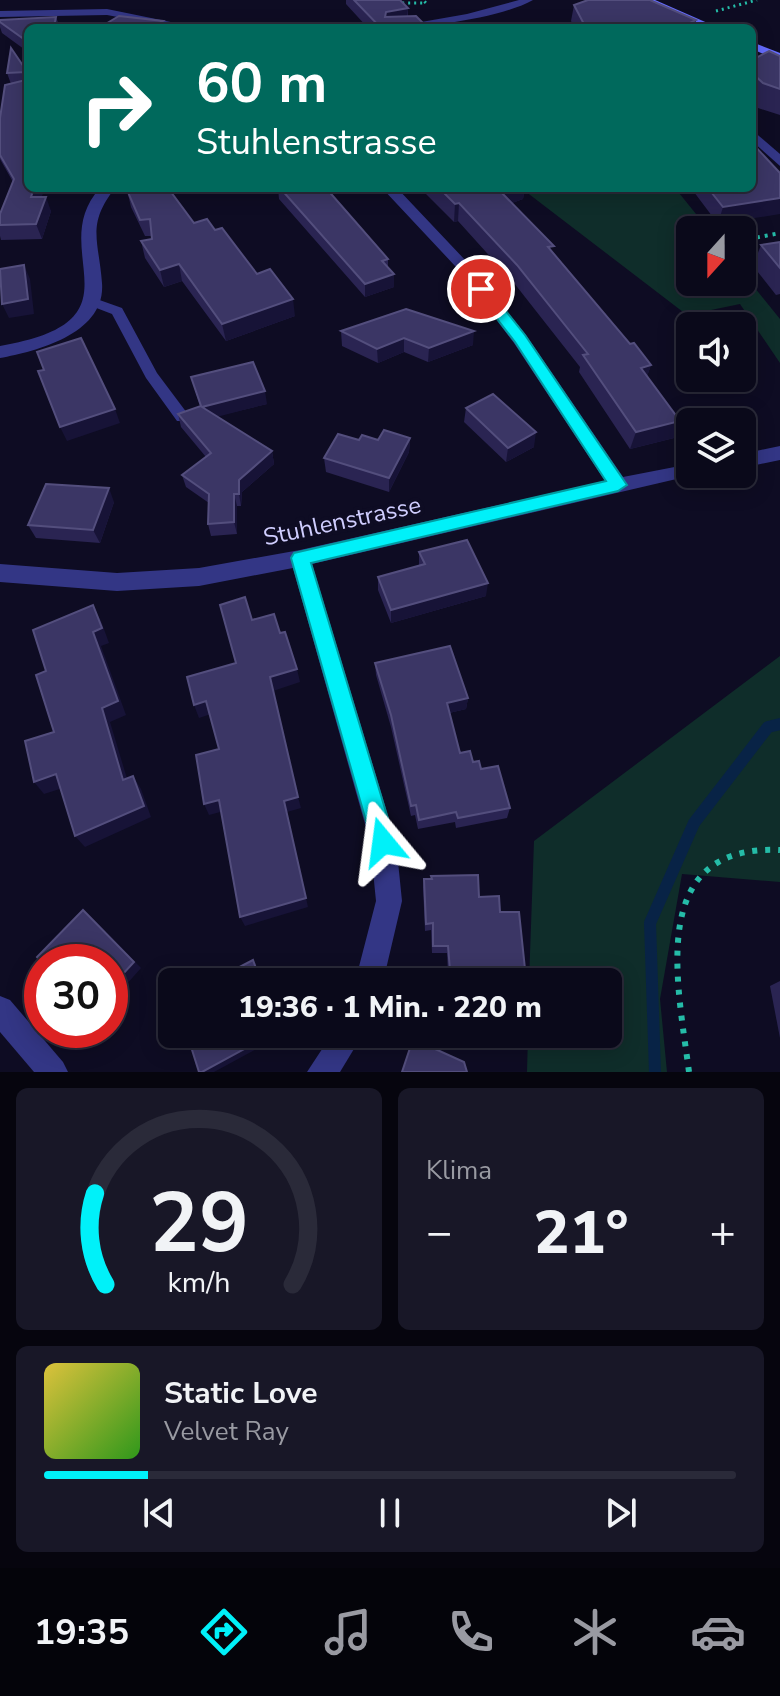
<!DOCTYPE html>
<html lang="de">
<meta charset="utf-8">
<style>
body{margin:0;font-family:"Nunito Sans",sans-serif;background:#181727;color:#f1f3f6;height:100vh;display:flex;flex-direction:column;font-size:30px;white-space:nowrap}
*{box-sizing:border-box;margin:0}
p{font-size:26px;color:#999aa2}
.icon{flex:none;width:44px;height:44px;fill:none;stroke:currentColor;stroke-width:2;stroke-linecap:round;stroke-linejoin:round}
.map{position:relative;height:1072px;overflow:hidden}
.drawer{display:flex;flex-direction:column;gap:16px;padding:16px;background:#06050e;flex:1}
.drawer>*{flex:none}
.top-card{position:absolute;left:24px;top:24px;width:732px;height:168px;border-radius:12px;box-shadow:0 4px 20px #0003,0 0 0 2px #2a2a39;background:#00695c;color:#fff;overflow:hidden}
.needle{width:52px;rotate:201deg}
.controls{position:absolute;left:676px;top:216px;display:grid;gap:16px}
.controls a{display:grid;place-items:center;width:80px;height:80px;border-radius:12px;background:#0a091a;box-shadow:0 4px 20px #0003,0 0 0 2px #2a2a39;font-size:40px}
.speed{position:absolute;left:24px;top:944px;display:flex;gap:16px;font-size:40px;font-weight:700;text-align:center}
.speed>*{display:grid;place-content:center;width:104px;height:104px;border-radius:50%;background:#0a091a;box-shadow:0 4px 20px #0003,0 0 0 2px #2a2a39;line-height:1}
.speed .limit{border:12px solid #d22;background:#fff;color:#111}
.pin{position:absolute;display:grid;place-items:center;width:68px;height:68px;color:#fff;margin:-34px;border:4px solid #fff;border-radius:50%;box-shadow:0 2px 8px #0007}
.me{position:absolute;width:88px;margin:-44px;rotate:344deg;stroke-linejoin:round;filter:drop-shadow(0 0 6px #0008)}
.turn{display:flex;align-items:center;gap:28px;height:168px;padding:0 40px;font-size:36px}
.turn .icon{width:104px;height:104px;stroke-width:2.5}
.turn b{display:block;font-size:56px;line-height:68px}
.big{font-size:60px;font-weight:800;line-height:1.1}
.drawer .tile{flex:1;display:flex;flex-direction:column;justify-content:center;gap:12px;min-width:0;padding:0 28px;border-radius:12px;background:#181727}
.drawer .dial{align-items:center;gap:0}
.dial svg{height:208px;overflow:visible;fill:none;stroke:#2a2a39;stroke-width:7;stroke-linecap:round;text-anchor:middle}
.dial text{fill:#f1f3f6;stroke:none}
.song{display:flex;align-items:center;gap:24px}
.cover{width:96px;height:96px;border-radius:12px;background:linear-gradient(135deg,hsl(50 70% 55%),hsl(110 70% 35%))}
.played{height:8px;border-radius:4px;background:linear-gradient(90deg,#00f1f9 15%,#2a2a39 15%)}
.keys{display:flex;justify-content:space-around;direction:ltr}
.heat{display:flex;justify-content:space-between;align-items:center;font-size:44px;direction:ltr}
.drawer .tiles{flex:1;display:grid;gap:16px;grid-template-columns:1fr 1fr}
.tile:last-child{grid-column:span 2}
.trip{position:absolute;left:158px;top:968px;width:464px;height:80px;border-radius:12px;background:#0a091a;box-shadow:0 4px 20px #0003,0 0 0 2px #2a2a39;font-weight:800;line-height:80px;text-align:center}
.tabs{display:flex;height:128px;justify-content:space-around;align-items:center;background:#04040a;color:#999aa2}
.tabs .icon{width:56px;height:56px}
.tabs .on{color:#00f1f9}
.tabs b{font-size:36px;color:#f1f3f6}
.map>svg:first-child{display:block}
.green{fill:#0f2d2a}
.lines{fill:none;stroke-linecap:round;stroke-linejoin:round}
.stream{stroke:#082346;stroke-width:12}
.path-far2{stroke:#25bca8;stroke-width:3;stroke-dasharray:2 4;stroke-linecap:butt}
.path-far1{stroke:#25bca8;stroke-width:4;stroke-dasharray:3 5;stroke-linecap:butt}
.path{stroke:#25bca8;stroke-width:6;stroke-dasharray:5 8;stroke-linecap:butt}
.lane{fill:#333685;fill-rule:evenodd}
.street{fill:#333685;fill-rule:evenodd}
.secondary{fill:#656cff;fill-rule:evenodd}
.wall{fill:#2a2452}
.shaded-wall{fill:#171337}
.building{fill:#3b3665;stroke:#534e7d;stroke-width:2}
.route{fill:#00f1f9;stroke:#009da2;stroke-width:2}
.labels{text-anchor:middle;stroke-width:8;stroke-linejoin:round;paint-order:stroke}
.street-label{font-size:24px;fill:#d0ceff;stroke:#0e0c23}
</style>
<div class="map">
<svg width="780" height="1072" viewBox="0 0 780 1072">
<rect width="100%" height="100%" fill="#0e0c23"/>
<g class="green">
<path d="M521,188h154l34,42h-19v52h52v-10l38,47v44l-40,-59 -53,11z"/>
<path d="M780,656v226l-98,-8 -22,125 7,73h-140l1,-38h80v-52h-79l5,-141z"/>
</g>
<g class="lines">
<path class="stream" d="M655,1072l-5,-149 44,-100 74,-96 12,-3"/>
<g class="path-far2">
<path d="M401,5l-2,-2h27l-3,-3"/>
<path d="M716,11l41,-11"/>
</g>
<path class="path-far1" d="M749,239l31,-6"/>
<path class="path" d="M689,1072c-11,-87 -44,-228 91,-222"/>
<g class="lane">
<path d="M519,0h14c-32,18 -107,28 -146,28l80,-14z"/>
<path d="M91,297l31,11 35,65 30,40 2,4 -2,4h-10l-31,-43 -34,-64 -26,-10 -1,-3z"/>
</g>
<g class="street">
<path d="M107,9l93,19h-24l-69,-13 -107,2v-6z"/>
<path d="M752,130l28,24v12l-28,-25z"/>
<path d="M100,188h15c-29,37 -16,53 -13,95 4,50 -64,68 -102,75v-12c149,-25 43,-95 100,-158z"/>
<path d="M382,188h15l69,73 60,74 97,142 67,-13v10h8l-386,90 84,278 6,59 -19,81h-28l21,-81 -6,-59 -77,-274 -94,18 -82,5 -117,-9v-18l117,9 82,-5 101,-18 305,-69 -91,-138 -58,-76z"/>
<path d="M780,446v14l-38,8v-14z"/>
<path d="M0,996l10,4 53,62 5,10h-34l-34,-40z"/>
<path d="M332,1034h31l-23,38h-33z"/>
</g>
<g class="secondary">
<path d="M641,0h14l64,28h-16z"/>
<path d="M752,42l28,11v8l-28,-12z"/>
</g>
</g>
<g class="wall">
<path d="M346,0h54l8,8v8l20,12h-60l-22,-24z"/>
<path d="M574,5l122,15 -2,8h-119l-4,-7z"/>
<path d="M56,17l3,8 -31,3v24l-26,-19 -2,-6v-7z"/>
<path d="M11,48l17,25v115h17l-4,9 10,14 -9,28 -41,1 -1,-4v-22l13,-32 -13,-23v-41l11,-34 -4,-11z"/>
<path d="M780,56v59l-25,-8 -3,-3v-44z"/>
<path d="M278,188h48l62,71v8l6,7v13l-29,10 -86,-98z"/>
<path d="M425,188h100l-2,11 -11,4 118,141 21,21 -4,11 33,45 -6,17 -44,11 -51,-77 1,-5 -66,-84 -56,-62 -4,1 -29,-29z"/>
<path d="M691,188h61l-34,36z"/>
<path d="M127,190l67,33 21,7 42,44 38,42 -69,25 -44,-60 -18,6 -19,-29 -4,-17 11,-2v-3h-7l-14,-29z"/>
<path d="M780,242v52l-4,1 -23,-29 8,-21z"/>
<path d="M341,331l132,14 -45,17 -24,-10 -26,11 -36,-17z"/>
<path d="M191,377l76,27 -50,12 55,35 2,13 -32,28 -1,14h-4v28l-26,2 -3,-12 1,-21 -23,-16 -4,-12 24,-18 -25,-30 -3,-13 22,-8z"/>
<path d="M466,408l68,39 -28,15 -42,-40z"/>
<path d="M410,438l-1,14 -20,40 -63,-20 -2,-14 35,-18z"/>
<path d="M114,502l-14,41 -64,-5 -8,-13z"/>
<path d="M419,552l67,44 -95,27 -13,-33v-13l41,-11z"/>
<path d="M375,663l93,35 -2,11 -17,4 11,40 21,16 29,39 -3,10 -51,10 -1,-6 -37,7 -3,-14 -4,1 -20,-89 -15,-52z"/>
<path d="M431,876l48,21 21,15 25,57 -4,7h-73l-1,-23h-15l-1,-23 -6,1 -2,-44 1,-8h7z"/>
<path d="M780,981v57l-10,-52z"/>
</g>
<g class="shaded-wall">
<path d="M408,8l-1,13 -22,-4 1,-5z"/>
<path d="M696,20l-2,8h-14z"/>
<path d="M163,21l1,7h-12z"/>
<path d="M34,188h11l-9,24 -5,-15z"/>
<path d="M220,188h14l-13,4z"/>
<path d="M507,188h18l-2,11 -25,9 1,-18z"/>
<path d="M46,197l5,14 -9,28 -6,-15z"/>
<path d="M780,198v16l-62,10 5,-17z"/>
<path d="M459,203l-1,18 -4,1 1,-18z"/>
<path d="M179,264l3,17 -18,6 -4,-17z"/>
<path d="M24,265l6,14 4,35 -25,4 -7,-14z"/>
<path d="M394,274v13l-29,10v-13z"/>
<path d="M293,299l2,17 -69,25 -4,-17z"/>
<path d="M474,331l-1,14 -45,17 1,-14z"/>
<path d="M404,338v14l-26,11 -1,-14z"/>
<path d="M651,365l-6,18 -4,-15z"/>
<path d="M265,391l2,13 -62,16 -3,-13z"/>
<path d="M115,409l5,14 -53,18 -7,-14z"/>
<path d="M680,421l-6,17 -44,11 6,-17z"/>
<path d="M536,432l-2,15 -28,15 2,-14z"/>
<path d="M410,438l-1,14 -20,40v-14z"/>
<path d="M272,451l2,13 -32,28 -1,14 -2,-12v-14z"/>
<path d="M109,488l5,14 -14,41 -7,-13z"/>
<path d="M234,494l3,12v28l-3,-12z"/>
<path d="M488,583l-2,13 -95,27v-13z"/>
<path d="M93,605l8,16 8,22 -8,3 25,69 -16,7 21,70 -8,-12 -21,-72 -9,-76z"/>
<path d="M297,669l3,13 -27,9 -3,-14z"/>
<path d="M468,698l-2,11 -21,5 2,-11z"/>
<path d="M206,701l5,13 -12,4 -5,-13z"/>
<path d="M56,774l10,13 -22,7 -10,-12z"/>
<path d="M133,776l8,13 10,28 -66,30 -10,-11z"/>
<path d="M298,797l3,11 -14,4 21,95 -63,19 -5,-9 44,-116z"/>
<path d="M219,800l5,11 -15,4 -5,-11z"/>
<path d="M91,917l50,51 -31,35v-15z"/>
<path d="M272,1034h10v1l-68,37h-12z"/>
</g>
<g class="building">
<path d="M354,0h46l8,8 -22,4 -1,5 31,-1 12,12h-47z"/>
<path d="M588,0h62l46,20 -16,8h-94l-12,-23z"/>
<path d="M119,16l44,5 -11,7h-53z"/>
<path d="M56,17l-2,9 7,-1 -1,3h-32v14l-28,-20v-2z"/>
<path d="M11,48l17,25v115h6l-3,9h15l-10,27 -36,1v-11l14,-35 -14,-24v-37l5,-33 21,-5v-8l-19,1z"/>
<path d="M769,51l11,5v33l-17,-6 -11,-10v-13z"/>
<path d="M752,143l28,30v25l-57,9 -15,-19h44z"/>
<path d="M135,188h33l26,35 13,-4 8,11 7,-2 35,46 13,-5 23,30 -71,25 -43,-60 -19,6 -19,-29 11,-2 -2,-20 -10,1 -13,-30z"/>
<path d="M280,188h46l62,71 -6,2 12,13 -29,10z"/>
<path d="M439,188h68l-8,2 55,56 -6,1 82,97 4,-1 17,22 -10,3 39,53 -44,11 -53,-77 5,-1 -71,-89 -58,-62 -4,1z"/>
<path d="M780,242v26l-19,-23z"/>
<path d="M24,265l4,34 -26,5 -2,-35z"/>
<path d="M406,309l68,22 -45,17 -25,-10 -27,11 -36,-18z"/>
<path d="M81,338l34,71 -55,18 -22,-56 6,-1 -7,-18z"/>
<path d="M253,362l12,29 -63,16 70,44 -33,29v14h-5v28l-26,2 1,-30 -27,-19 29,-22 -33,-39 23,-8 -10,-29z"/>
<path d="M493,394l43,38 -28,16 -42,-40z"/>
<path d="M384,430l26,8 -21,40 -65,-20 14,-24 21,6 3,-5 16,5z"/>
<path d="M46,484l63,4 -16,42 -65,-5z"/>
<path d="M467,540l21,43 -97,27 -13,-33 47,-13 -6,-12z"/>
<path d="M245,597l7,23 22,-6 6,19 5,-1 12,37 -27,8 28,120 -14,4 22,97 -66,19 -21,-117 -15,4 -8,-49 23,-6 -13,-48 -12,4 -7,-28 49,-14 -16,-58z"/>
<path d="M93,605l9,23 -9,4 25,69 -16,7 21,72 10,-4 11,30 -69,30 -19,-62 -22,8 -9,-41 29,-9 -18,-57 10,-4 -13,-41z"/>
<path d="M450,646l18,52 -21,5 13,50 10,-2 3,11 6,-1 2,8 17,-3 12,42 -52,10 -2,-6 -37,8 -3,-15 -5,1 -20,-91 -16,-52z"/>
<path d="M478,875l1,22 20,-1 1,16h19l6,57 -75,1 -2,-24h-15v-23l-7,1 -2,-45h8l-1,-3z"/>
<path d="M83,910l51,52 -24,26v-26l-68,1 -5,-6z"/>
<path d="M253,960l8,22h-31l-4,-8z"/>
<path d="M187,1034h85l-70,38h-3z"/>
<path d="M413,1039l51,23 3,10h-65z"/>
</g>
<path class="route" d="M481,285l5,1 39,49 102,150 -9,6 -307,72 84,279 -3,9 -9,3 -8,-3 -3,-9 -81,-284 3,-5 312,-72 -91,-139 -41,-53z"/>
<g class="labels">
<g class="street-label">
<text transform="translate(342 521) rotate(-12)" y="8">Stuhlenstrasse</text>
</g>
</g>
</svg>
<div class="controls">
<a><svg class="needle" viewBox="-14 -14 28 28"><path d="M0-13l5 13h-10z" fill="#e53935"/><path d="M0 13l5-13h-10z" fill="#999aa2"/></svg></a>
<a><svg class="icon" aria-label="sound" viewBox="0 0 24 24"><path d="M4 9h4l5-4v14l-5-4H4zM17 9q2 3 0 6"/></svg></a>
<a><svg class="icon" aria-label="layers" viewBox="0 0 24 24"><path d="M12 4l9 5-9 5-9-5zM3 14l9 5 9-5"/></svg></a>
</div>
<div class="speed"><div class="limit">30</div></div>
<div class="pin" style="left:481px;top:289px;background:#d93025"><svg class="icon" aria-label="arrive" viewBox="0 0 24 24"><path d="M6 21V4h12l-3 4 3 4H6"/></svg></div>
<svg class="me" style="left:383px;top:842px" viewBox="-20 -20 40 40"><path d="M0-17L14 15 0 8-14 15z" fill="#00f1f9" stroke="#fff" stroke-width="4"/></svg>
<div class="trip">19:36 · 1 Min. · 220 m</div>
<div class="top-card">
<div class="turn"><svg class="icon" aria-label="right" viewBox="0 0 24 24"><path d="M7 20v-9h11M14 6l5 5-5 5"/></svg><div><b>60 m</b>Stuhlenstrasse</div></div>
</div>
</div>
<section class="drawer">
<div class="tiles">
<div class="tile dial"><svg viewBox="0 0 100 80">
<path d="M14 69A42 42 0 1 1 86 69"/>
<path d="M14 69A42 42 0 0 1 10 34" stroke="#00f1f9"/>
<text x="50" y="56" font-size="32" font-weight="700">29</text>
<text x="50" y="72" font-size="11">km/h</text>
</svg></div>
<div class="tile"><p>Klima</p>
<div class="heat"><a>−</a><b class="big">21°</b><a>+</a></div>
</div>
<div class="tile">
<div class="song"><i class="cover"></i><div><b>Static Love</b><p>Velvet Ray</p></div></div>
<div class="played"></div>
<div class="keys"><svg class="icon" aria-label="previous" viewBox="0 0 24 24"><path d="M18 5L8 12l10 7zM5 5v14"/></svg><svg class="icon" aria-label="pause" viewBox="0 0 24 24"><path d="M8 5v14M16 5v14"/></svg><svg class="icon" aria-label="next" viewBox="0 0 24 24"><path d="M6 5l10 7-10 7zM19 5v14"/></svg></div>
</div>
</div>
</section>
<nav class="tabs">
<b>19:35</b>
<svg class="icon on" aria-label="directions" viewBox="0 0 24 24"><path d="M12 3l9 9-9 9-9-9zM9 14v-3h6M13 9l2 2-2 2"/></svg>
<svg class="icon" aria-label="music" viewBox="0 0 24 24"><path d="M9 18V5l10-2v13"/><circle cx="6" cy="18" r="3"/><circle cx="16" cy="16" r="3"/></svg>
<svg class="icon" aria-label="phone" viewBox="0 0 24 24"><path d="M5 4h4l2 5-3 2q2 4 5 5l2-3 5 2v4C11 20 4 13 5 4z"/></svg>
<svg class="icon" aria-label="climate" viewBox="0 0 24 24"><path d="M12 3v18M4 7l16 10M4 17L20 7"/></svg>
<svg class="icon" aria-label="car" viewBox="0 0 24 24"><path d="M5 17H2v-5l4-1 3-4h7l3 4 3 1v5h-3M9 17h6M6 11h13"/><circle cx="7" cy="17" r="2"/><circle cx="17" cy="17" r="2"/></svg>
</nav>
